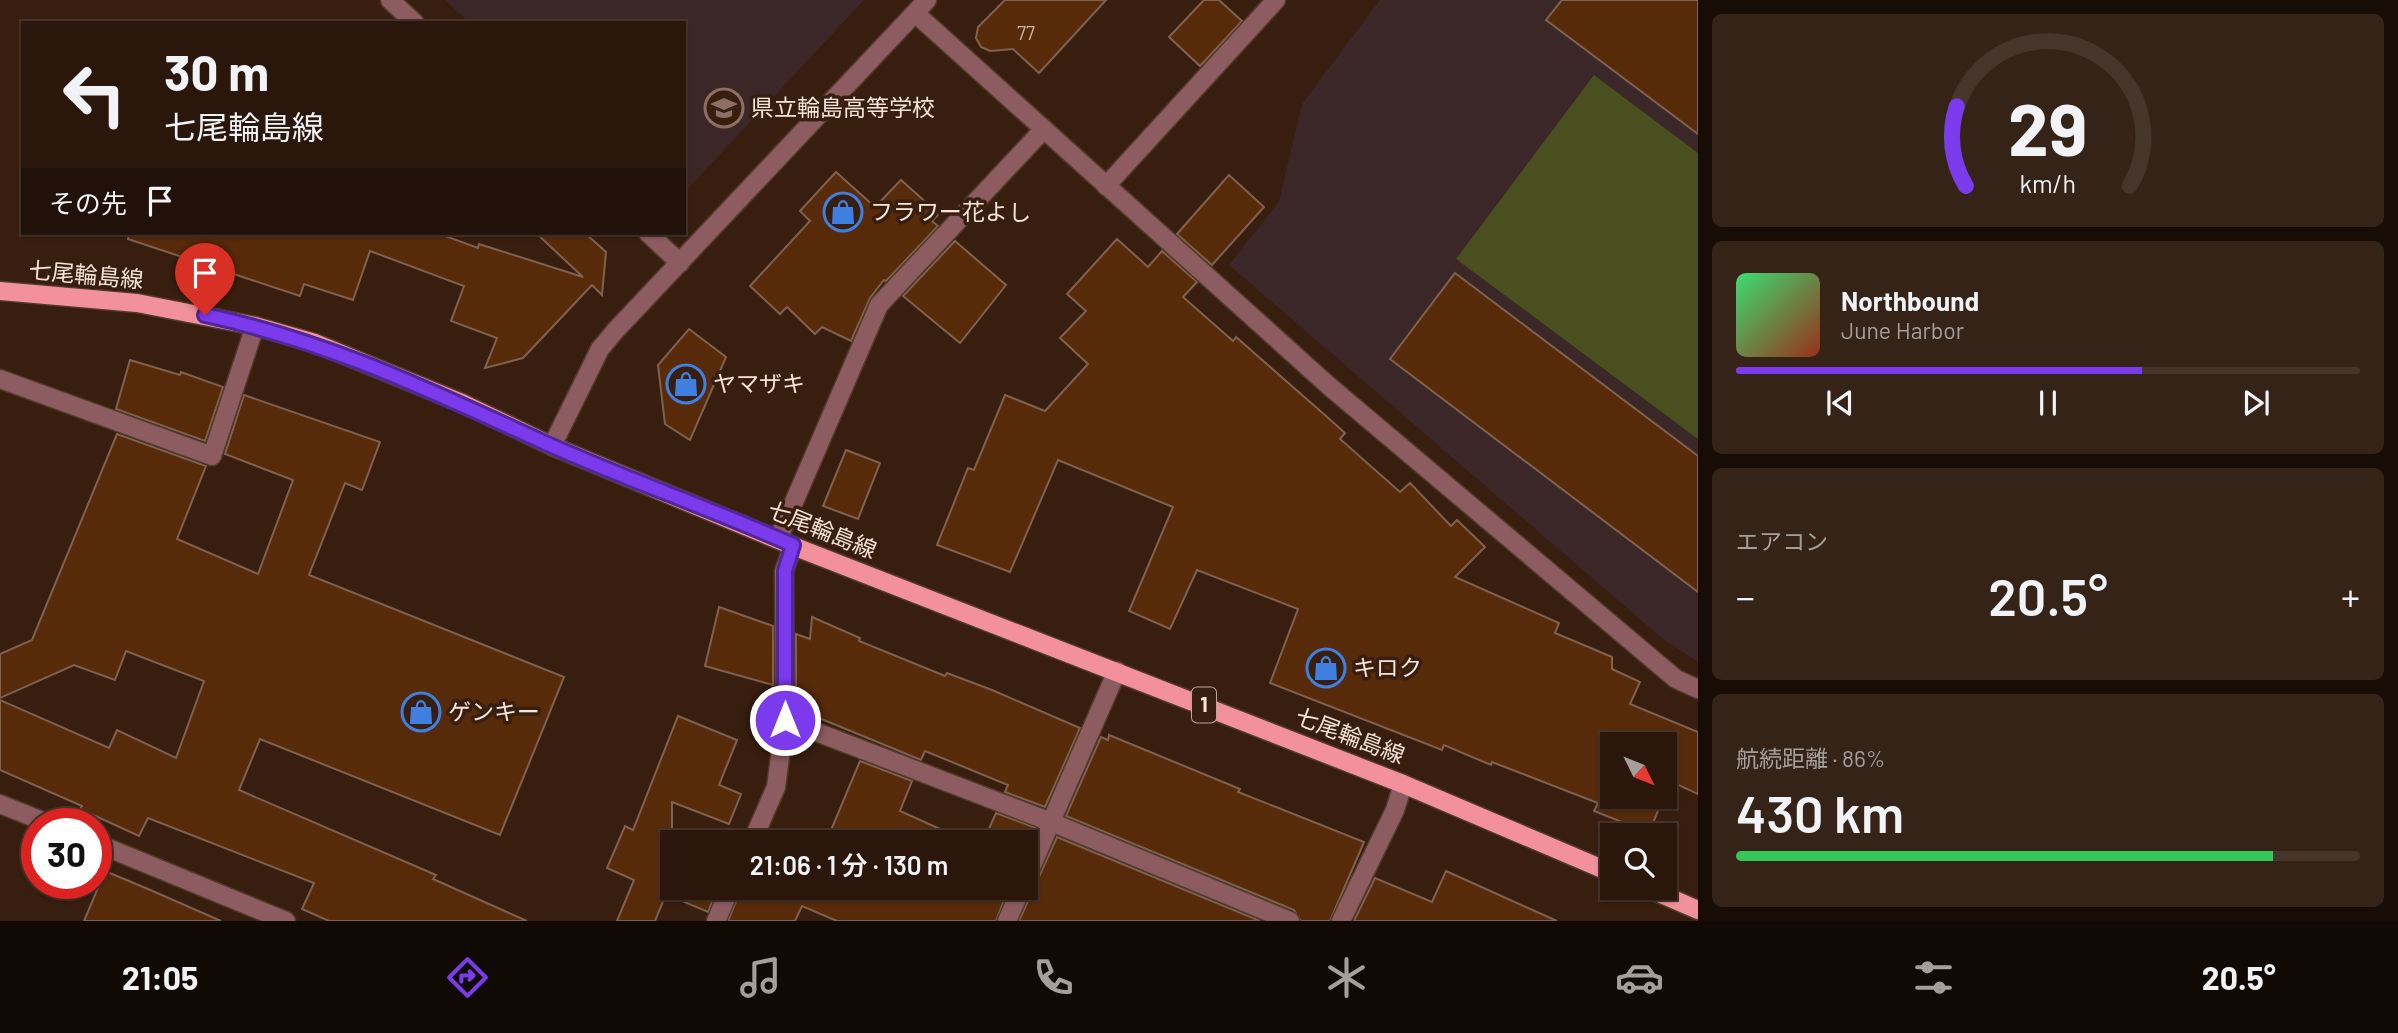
<!DOCTYPE html>
<html lang="ja">
<meta charset="utf-8">
<style>
body{margin:0;font-family:Barlow,"Noto Sans JP",sans-serif;background:#362318;color:#f1f3f6;height:100vh;display:flex;flex-direction:column;font-size:26px;white-space:nowrap}
*{box-sizing:border-box;margin:0}
p{font-size:23px;color:#a59f9c}
.icon{flex:none;width:38px;height:38px;fill:none;stroke:currentColor;stroke-width:2;stroke-linecap:round;stroke-linejoin:round}
.map{position:relative;flex:1;overflow:hidden}
.details{display:flex;flex-direction:column;gap:14px;padding:14px;background:#170c06;width:700px}
.details>*{flex:none}
.banner{position:absolute;left:21px;top:21px;width:665px;height:214px;border-radius:0px;box-shadow:0 2px 5px #0004,0 0 0 2px #46352b;background:#2a160a;color:#f1f3f6;overflow:hidden}
.needle{width:46px;rotate:133deg}
.controls{position:absolute;left:1600px;top:732px;display:grid;gap:14px}
.controls a{display:grid;place-items:center;width:77px;height:77px;border-radius:0px;background:#2a160a;box-shadow:0 2px 5px #0004,0 0 0 2px #46352b;font-size:35px}
.speed{position:absolute;left:21px;top:808px;display:flex;gap:14px;font-size:35px;font-weight:700;text-align:center}
.speed>*{display:grid;place-content:center;width:91px;height:91px;border-radius:50%;background:#2a160a;box-shadow:0 2px 5px #0004,0 0 0 2px #46352b;line-height:1}
.speed .limit{border:10px solid #d22;background:#fff;color:#111}
.pin{position:absolute;display:grid;place-items:center;width:60px;height:60px;color:#fff;margin:-72px -30px;border-radius:50% 50% 50% 0;rotate:-45deg;box-shadow:0 0 7px #0007}
.pin .icon{rotate:45deg}
.me{position:absolute;width:77px;margin:-38px;rotate:0deg;stroke-linejoin:round;filter:drop-shadow(0 0 5px #0008)}
.turn{display:flex;align-items:center;gap:24px;height:147px;padding:0 28px;font-size:32px}
.turn .icon{width:91px;height:91px;stroke-width:2.5}
.turn b{display:block;font-size:49px;line-height:60px}
.then{display:flex;align-items:center;height:66px;padding:0 28px;background:#0003;gap:14px;font-size:26px}
.big{font-size:52px;font-weight:600;line-height:1.1}
.details .widget{flex:1;display:flex;flex-direction:column;justify-content:center;gap:10px;min-width:0;padding:0 24px;border-radius:10px;background:#362318}
.details .dial{align-items:center;gap:0}
.dial svg{height:182px;overflow:visible;fill:none;stroke:#46352b;stroke-width:7;stroke-linecap:round;text-anchor:middle}
.dial text{fill:#f1f3f6;stroke:none}
.song{display:flex;align-items:center;gap:21px}
.cover{width:84px;height:84px;border-radius:10px;background:linear-gradient(135deg,hsl(140 70% 55%),hsl(10 70% 35%))}
.played{height:7px;border-radius:4px;background:linear-gradient(90deg,#7c3aed 65%,#46352b 65%)}
.keys{display:flex;justify-content:space-around;direction:ltr}
.heat{display:flex;justify-content:space-between;align-items:center;font-size:38px;direction:ltr}
.charge{height:10px;border-radius:5px;background:linear-gradient(90deg,#34c759 86%,#46352b 0)}
.trip{position:absolute;left:660px;top:830px;width:378px;height:70px;border-radius:0px;background:#2a160a;box-shadow:0 2px 5px #0004,0 0 0 2px #46352b;font-weight:600;line-height:70px;text-align:center}
.menu{display:flex;height:112px;justify-content:space-around;align-items:center;background:#110904;color:#a59f9c}
.menu .icon{width:49px;height:49px}
.menu .active{color:#7c3aed}
.menu b{font-size:32px;color:#f1f3f6}
main{display:flex;flex:1;min-height:0}
.map>svg:first-child{display:block}
.education{fill:#3b2727}
.green{fill:#494f1e}
.building{fill:#572a0a;stroke:#7f614f;stroke-width:2}
.lines{fill:none;stroke-linecap:round;stroke-linejoin:round}
.service-casing{stroke:#523a2a;stroke-width:21}
.minor-casing{stroke:#523a2a;stroke-width:21}
.tertiary-casing{stroke:#523a2a;stroke-width:21}
.primary-casing{stroke:#523a2a;stroke-width:21}
.service{stroke:#8c5c61;stroke-width:18}
.minor{stroke:#8c5c61;stroke-width:18}
.tertiary{stroke:#8c5c61;stroke-width:18}
.primary{stroke:#f2919c;stroke-width:18}
.route-casing{stroke:#51269a;stroke-width:18}
.route{stroke:#7c3aed;stroke-width:12}
.labels{text-anchor:middle;stroke-width:7;stroke-linejoin:round;paint-order:stroke}
.number-label{font-size:19px;fill:#ceb5a4}
.shield{fill:#381e0e;stroke:#bca89b;stroke-width:2}
.shield-label{font-size:21px;font-weight:bold;fill:#f5e3d8}
.poi-label{font-size:23px;fill:#f5e3d8;stroke:#381e0e;text-anchor:start}
.street-label{font-size:23px;fill:#f5e3d8;stroke:#381e0e}
</style>
<main>
<div class="map">
<svg width="1698" height="921" viewBox="0 0 1698 921">
<rect width="100%" height="100%" fill="#381e0e"/>
<g class="education">
<path d="M445,0h419l-180,193v-170h-214z"/>
<path d="M1380,0h318v662l-35,-23 -434,-374 50,-63 23,-98z"/>
</g>
<path class="green" d="M1594,75l104,78v286l-242,-180z"/>
<g class="building">
<path d="M1005,0h101l-67,73 -26,-24 -23,2 -9,-4 -5,-9 2,-11z"/>
<path d="M1204,0h15l23,21 -42,45 -31,-29z"/>
<path d="M1562,0h136v134l-152,-114z"/>
<path d="M836,172l39,35 26,-27 38,34 -7,7 6,5 -52,55 -2,-1 -14,18 -19,43 -29,-14 -7,7 -28,-27 -7,7 -30,-28 60,-65 -10,-10z"/>
<path d="M1229,175l35,32 -52,58 -35,-31z"/>
<path d="M129,233h308l41,15 1,-4 104,33 -47,-44h49l21,19 -4,43 -10,-10 -69,73 -38,10 12,-30 -46,-17 13,-35 -94,-35 -17,49 -49,-16 -4,12 -172,-57z"/>
<path d="M1117,239l31,28 14,-16 35,31 -14,15 50,44 3,-4 90,79 19,17 -5,6 60,53 10,-9 41,43 6,-6 28,27 -30,30 104,46 -4,10 57,24v12l28,13 -10,22 68,28v62l-28,-13 -6,14v-51h-52v52h52l-15,37 -55,-22 4,-8 -106,-41 -1,3 -47,-20 -2,5 -172,-67 28,-74 -101,-39 -27,59 -41,-18 44,-104 -115,-47 -48,112 -73,-27 31,-77 6,2 31,-75 40,16 43,-47 -28,-26 26,-27 -19,-17z"/>
<path d="M955,241l51,44 -46,58 -57,-47z"/>
<path d="M1455,273l243,183v136l-308,-233z"/>
<path d="M689,329l37,28 -36,83 -25,-16 -7,-59z"/>
<path d="M130,360l50,15 1,-3 42,15 -18,54 -89,-32z"/>
<path d="M244,395l136,47 -18,48 -17,-7 -36,92 255,102 -64,158 -240,-96 -21,51 197,85 -3,4 94,42h-198l-27,-12 12,-26 -166,-65 -9,18 -59,-27 2,-3 -82,-36v-70l109,48 8,-18 59,28 28,-77 -78,-30 -11,29 -41,-15 -74,33v-44l32,-14 85,-206 89,32 -29,73 81,35 35,-94 -68,-26z"/>
<path d="M846,450l34,13 -22,56 -35,-13z"/>
<path d="M719,607l54,19v59l-68,-19z"/>
<path d="M812,617l48,21 -1,3 86,35 2,-3 45,17 88,38 -35,79 -40,-15 3,-7 -83,-34 -4,9 -119,-49 2,-17 -8,-2v-58l14,5z"/>
<path d="M678,716l59,24 -18,45 22,9 -12,30 -57,-22v78l-3,7h49l-10,25 -42,-18 -11,27h-38l17,-41 -27,-12 18,-42 8,4z"/>
<path d="M1109,735l131,54 -2,3 126,50 -34,79h-29l-7,-11 -228,-94 35,-79 7,3z"/>
<path d="M860,761l52,20 -12,30 69,31h-143z"/>
<path d="M996,813l40,15 -10,24v-10h-43z"/>
<path d="M1057,837l203,84h-241z"/>
<path d="M105,871l43,18 73,32h-137z"/>
<path d="M1446,871l111,50h-203l21,-43 57,24z"/>
<path d="M742,887h267l-13,34h-159l-35,-15 -7,15h-67z"/>
</g>
<g class="lines">
<defs>
<path id="service" d="M1106,186l170,-186"/>
<g id="minor">
<path d="M915,13l414,373 347,293 22,10"/>
<path d="M0,379l212,77 43,-130"/>
<path d="M778,539l101,-234 164,-175"/>
<path d="M785,720l-1,-149 9,-25"/>
<path d="M0,804l50,20"/>
<path d="M752,842l24,-55 9,-67 266,102 239,99"/>
<path d="M96,843l190,78"/>
<path d="M1026,879l91,-208"/>
<path d="M716,921l15,-34"/>
<path d="M1007,921l15,-34"/>
<path d="M1341,921l54,-111 8,-26"/>
</g>
<g id="tertiary">
<path d="M390,0l25,23"/>
<path d="M648,233l32,30"/>
<path d="M552,446l48,-97 15,-18 312,-331"/>
</g>
<g id="primary">
<path d="M0,291l137,12 118,23 60,17 147,60 90,43 241,100 610,238 209,89"/>
<path d="M1645,887l53,23"/>
</g>
</defs>
<use href="#service" class="service-casing"/>
<use href="#minor" class="minor-casing"/>
<use href="#tertiary" class="tertiary-casing"/>
<use href="#primary" class="primary-casing"/>
<use href="#service" class="service"/>
<use href="#minor" class="minor"/>
<use href="#tertiary" class="tertiary"/>
<use href="#primary" class="primary"/>
</g>
<g class="lines">
<defs>
<path id="route" d="M205,315c127,27 230,78 347,131 79,35 162,64 241,99l-8,26v149"/>
</defs>
<use href="#route" class="route-casing"/>
<use href="#route" class="route"/>
</g>
<defs>
<symbol id="school-ring" viewBox="-11 -11 22 22"><circle r="9.5" fill="#381e0e" stroke="#8d6e63" stroke-width="1.5"/><path d="M0-5L7-2L0 1L-7-2ZM-4 1L0 2.5L4 1V4Q0 6-4 4Z" fill="#8d6e63"/></symbol>
<symbol id="shop-ring" viewBox="-11 -11 22 22"><circle r="9.5" fill="#381e0e" stroke="#3f7fe0" stroke-width="1.5"/><path d="M-5-2.5h2.3a2.7 3.5 0 0 1 5.4 0H5L5.5 6h-11ZM-1.5-2.5h3a1.5 2.3 0 0 0-3 0Z" fill="#3f7fe0"/></symbol>
</defs>
<g fill-rule="evenodd">
<use href="#school-ring" x="702" y="86" width="44" height="44"/>
<use href="#shop-ring" x="821" y="190" width="44" height="44"/>
<use href="#shop-ring" x="664" y="362" width="44" height="44"/>
<use href="#shop-ring" x="1304" y="646" width="44" height="44"/>
<use href="#shop-ring" x="399" y="690" width="44" height="44"/>
</g>
<g class="labels">
<g class="number-label">
<text x="1026" y="40">77</text>
</g>
<rect class="shield" x="1192" y="687.5" width="24" height="35" rx="5"/>
<g class="shield-label">
<text x="1204" y="712">1</text>
</g>
<g class="poi-label">
<text x="751" y="116">県立輪島高等学校</text>
<text x="870" y="220">フラワー花よし</text>
<text x="713" y="392">ヤマザキ</text>
<text x="1353" y="676">キロク</text>
<text x="448" y="720">ゲンキー</text>
</g>
<g class="street-label">
<text transform="translate(86 275) rotate(5)" y="8">七尾輪島線</text>
<text transform="translate(822 530) rotate(22)" y="8">七尾輪島線</text>
<text transform="translate(1350 736) rotate(21)" y="8">七尾輪島線</text>
</g>
</g>
</svg>
<div class="controls">
<a><svg class="needle" viewBox="-14 -14 28 28"><path d="M0-13l5 13h-10z" fill="#e53935"/><path d="M0 13l5-13h-10z" fill="#a59f9c"/></svg></a>
<a><svg class="icon" aria-label="search" viewBox="0 0 24 24"><circle cx="10" cy="10" r="6"/><path d="M15 15l6 6"/></svg></a>
</div>
<div class="speed"><div class="limit">30</div></div>
<div class="pin" style="left:205px;top:315px;background:#d93025"><svg class="icon" aria-label="arrive" viewBox="0 0 24 24"><path d="M6 21V4h12l-3 4 3 4H6"/></svg></div>
<svg class="me" style="left:785px;top:720px" viewBox="-20 -20 40 40"><circle r="17" fill="#7c3aed" stroke="#fff" stroke-width="3"/><path d="M0-11L8 9 0 5-8 9z" fill="#fff"/></svg>
<div class="trip">21:06 · 1 分 · 130 m</div>
<div class="banner">
<div class="turn"><svg class="icon" aria-label="left" viewBox="0 0 24 24"><path d="M17 20v-9H6M10 6l-5 5 5 5"/></svg><div><b>30 m</b>七尾輪島線</div></div>
<div class="then">その先<svg class="icon" aria-label="arrive" viewBox="0 0 24 24"><path d="M6 21V4h12l-3 4 3 4H6"/></svg></div>
</div>
</div>
<section class="details">
<div class="widget dial"><svg viewBox="0 0 100 80">
<path d="M14 69A42 42 0 1 1 86 69"/>
<path d="M14 69A42 42 0 0 1 10 34" stroke="#7c3aed"/>
<text x="50" y="56" font-size="32" font-weight="700">29</text>
<text x="50" y="72" font-size="11">km/h</text>
</svg></div>
<div class="widget">
<div class="song"><i class="cover"></i><div><b>Northbound</b><p>June Harbor</p></div></div>
<div class="played"></div>
<div class="keys"><svg class="icon" aria-label="previous" viewBox="0 0 24 24"><path d="M18 5L8 12l10 7zM5 5v14"/></svg><svg class="icon" aria-label="pause" viewBox="0 0 24 24"><path d="M8 5v14M16 5v14"/></svg><svg class="icon" aria-label="next" viewBox="0 0 24 24"><path d="M6 5l10 7-10 7zM19 5v14"/></svg></div>
</div>
<div class="widget"><p>エアコン</p>
<div class="heat"><a>−</a><b class="big">20.5°</b><a>+</a></div>
</div>
<div class="widget"><p>航続距離 · 86%</p><b class="big">430 km</b><div class="charge"></div></div>
</section>
</main>
<nav class="menu">
<b>21:05</b>
<svg class="icon active" aria-label="directions" viewBox="0 0 24 24"><path d="M12 3l9 9-9 9-9-9zM9 14v-3h6M13 9l2 2-2 2"/></svg>
<svg class="icon" aria-label="music" viewBox="0 0 24 24"><path d="M9 18V5l10-2v13"/><circle cx="6" cy="18" r="3"/><circle cx="16" cy="16" r="3"/></svg>
<svg class="icon" aria-label="phone" viewBox="0 0 24 24"><path d="M5 4h4l2 5-3 2q2 4 5 5l2-3 5 2v4C11 20 4 13 5 4z"/></svg>
<svg class="icon" aria-label="climate" viewBox="0 0 24 24"><path d="M12 3v18M4 7l16 10M4 17L20 7"/></svg>
<svg class="icon" aria-label="car" viewBox="0 0 24 24"><path d="M5 17H2v-5l4-1 3-4h7l3 4 3 1v5h-3M9 17h6M6 11h13"/><circle cx="7" cy="17" r="2"/><circle cx="17" cy="17" r="2"/></svg>
<svg class="icon" aria-label="filters" viewBox="0 0 24 24"><path d="M4 7h16M4 17h16"/><circle cx="9" cy="7" r="2"/><circle cx="15" cy="17" r="2"/></svg>
<b>20.5°</b>
</nav>
